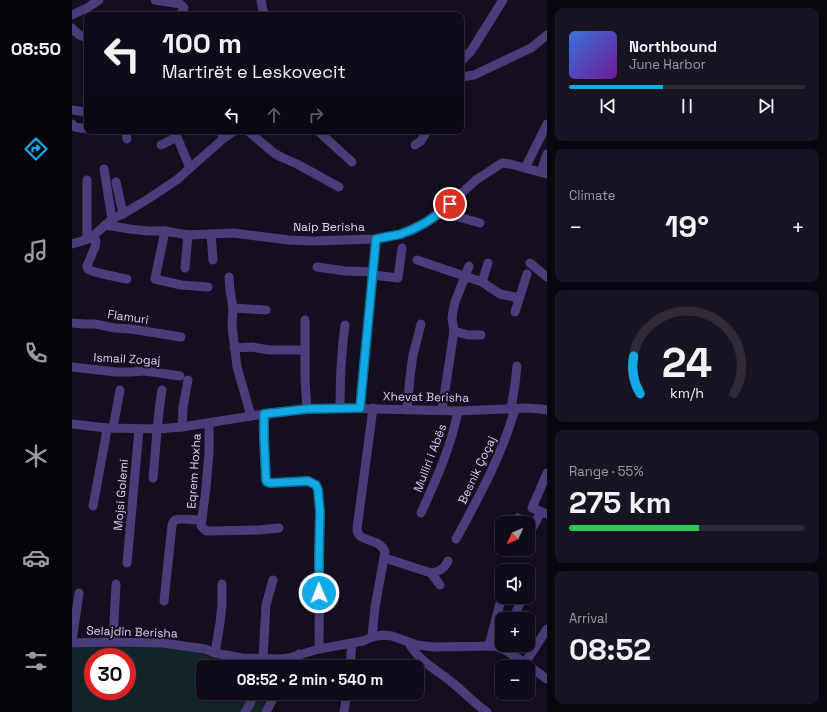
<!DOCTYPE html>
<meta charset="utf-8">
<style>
body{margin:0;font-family:"Space Grotesk",sans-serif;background:#191421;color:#f1f3f6;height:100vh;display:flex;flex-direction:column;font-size:15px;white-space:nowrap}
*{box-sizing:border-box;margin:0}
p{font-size:13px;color:#9c9ba2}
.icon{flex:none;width:22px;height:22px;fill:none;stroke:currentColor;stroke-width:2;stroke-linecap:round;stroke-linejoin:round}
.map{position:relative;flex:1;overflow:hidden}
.panel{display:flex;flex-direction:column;gap:8px;padding:8px;background:#09060d;width:280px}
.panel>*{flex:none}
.hud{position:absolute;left:12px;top:12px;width:380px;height:122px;border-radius:8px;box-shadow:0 4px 16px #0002,0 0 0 1px #302b37;background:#100b18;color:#f1f3f6;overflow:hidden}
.needle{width:26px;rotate:225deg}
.controls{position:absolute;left:423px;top:516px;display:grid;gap:8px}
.controls a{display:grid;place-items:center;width:40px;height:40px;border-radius:8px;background:#100b18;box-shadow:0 4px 16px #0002,0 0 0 1px #302b37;font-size:20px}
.speed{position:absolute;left:12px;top:648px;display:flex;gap:8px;font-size:20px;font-weight:700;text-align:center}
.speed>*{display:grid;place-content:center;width:52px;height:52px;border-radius:50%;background:#100b18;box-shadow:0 4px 16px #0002,0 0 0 1px #302b37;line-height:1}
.speed .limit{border:6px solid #d22;background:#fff;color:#111}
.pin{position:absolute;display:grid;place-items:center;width:34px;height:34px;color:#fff;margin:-17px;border:2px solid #fff;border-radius:50%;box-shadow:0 1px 4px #0007}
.me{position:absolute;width:44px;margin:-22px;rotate:359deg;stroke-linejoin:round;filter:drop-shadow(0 0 3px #0008)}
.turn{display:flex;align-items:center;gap:14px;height:84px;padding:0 12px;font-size:18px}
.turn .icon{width:52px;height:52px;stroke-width:2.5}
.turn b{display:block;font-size:28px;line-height:34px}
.lanes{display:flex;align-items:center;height:38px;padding:0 12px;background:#0003;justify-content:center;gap:20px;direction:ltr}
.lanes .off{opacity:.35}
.big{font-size:30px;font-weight:700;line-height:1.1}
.panel .card{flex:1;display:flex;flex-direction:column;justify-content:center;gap:6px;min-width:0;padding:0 14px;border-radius:8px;background:#191421}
.panel .dial{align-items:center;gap:0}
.dial svg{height:104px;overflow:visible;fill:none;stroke:#302b37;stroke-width:7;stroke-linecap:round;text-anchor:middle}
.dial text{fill:#f1f3f6;stroke:none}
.song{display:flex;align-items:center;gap:12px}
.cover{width:48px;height:48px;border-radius:6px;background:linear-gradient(135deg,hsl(220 70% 55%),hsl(280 70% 35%))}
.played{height:4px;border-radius:2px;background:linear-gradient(90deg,#12a9e7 40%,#302b37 40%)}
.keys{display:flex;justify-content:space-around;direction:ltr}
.heat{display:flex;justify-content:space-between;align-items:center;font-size:22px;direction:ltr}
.charge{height:6px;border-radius:3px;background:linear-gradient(90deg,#34c759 55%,#302b37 0)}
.trip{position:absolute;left:124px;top:660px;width:228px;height:40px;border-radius:8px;background:#100b18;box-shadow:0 4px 16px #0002,0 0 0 1px #302b37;font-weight:700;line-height:40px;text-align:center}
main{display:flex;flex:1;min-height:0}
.dock{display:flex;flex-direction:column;width:72px;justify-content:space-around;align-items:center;background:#06040a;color:#9c9ba2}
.dock .icon{width:28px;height:28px}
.dock .selected{color:#12a9e7}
.dock b{font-size:18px;color:#f1f3f6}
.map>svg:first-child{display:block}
.green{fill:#122629;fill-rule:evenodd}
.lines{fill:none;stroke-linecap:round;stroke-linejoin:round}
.minor{stroke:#4b3d7b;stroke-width:9}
.route-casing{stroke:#0c6e96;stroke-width:10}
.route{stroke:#12a9e7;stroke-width:7}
.labels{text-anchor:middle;stroke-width:4;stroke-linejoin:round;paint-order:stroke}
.street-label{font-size:12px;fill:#ded1fb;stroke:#150f20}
</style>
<main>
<nav class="dock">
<b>08:50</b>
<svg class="icon selected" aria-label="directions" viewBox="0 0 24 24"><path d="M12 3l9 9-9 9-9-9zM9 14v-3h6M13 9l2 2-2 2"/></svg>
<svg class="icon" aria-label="music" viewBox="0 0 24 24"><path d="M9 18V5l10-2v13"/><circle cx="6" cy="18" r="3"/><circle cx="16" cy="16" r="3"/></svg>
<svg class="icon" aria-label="phone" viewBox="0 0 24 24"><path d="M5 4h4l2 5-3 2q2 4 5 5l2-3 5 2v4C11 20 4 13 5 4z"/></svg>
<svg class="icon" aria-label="climate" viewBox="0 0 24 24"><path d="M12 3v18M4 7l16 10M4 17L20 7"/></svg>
<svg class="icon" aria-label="car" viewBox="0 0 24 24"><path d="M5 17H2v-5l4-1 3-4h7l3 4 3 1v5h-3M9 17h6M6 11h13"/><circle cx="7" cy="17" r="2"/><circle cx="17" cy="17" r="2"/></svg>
<svg class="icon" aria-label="filters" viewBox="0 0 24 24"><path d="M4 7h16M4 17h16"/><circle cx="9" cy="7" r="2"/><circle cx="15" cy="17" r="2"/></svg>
</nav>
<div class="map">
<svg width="475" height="712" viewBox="0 0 475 712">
<rect width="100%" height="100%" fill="#150f20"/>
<path class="green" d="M39,645l44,1 45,6 26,13 5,2h-28v26h68l-7,19h-192v-64zM21,657h34v34h-34z"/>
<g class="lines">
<g class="minor">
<path d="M83,0l25,4 4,4 -1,4 -5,3"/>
<path d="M189,0l2,11 3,4"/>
<path d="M0,15l15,-7 12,-8"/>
<path d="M0,28c4,5 9,9 15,9"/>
<path d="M389,61l10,-10 32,-51"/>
<path d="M389,77l13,-2 36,-17 21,-10 16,-13"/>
<path d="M0,110l15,2"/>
<path d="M0,124l3,3 12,2"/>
<path d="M54,131l1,8"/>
<path d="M176,131l26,22 7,4 16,7 42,23"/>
<path d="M246,131l34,31"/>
<path d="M152,138l10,-7"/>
<path d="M343,145l6,-4 6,-10"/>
<path d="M118,168l34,-30 -4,-7"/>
<path d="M453,168l22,-44"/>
<path d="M32,169l8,50"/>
<path d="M469,172l6,-18"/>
<path d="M44,182l7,32"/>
<path d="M369,212l35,-32 26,-17 8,1 37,10"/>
<path d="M33,225l25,4 18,2h17l23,4 45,-2 56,7 23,1 64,-2 25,-5 11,-5 16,-8 13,-9 39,11"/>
<path d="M93,231l-10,48 26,6 27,2"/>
<path d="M139,234l2,26"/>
<path d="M22,235l2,6 -1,6 -8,19c0,1 0,2 1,3 3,3 33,9 39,10"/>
<path d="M15,239v-59"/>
<path d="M0,244l7,-2 12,-4 21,-19 11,-5 25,-15 30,-20 12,-11 -13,-31 -16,8"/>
<path d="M345,260l65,22 6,-19"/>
<path d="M458,263l17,14"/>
<path d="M245,267l28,4 28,1"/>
<path d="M113,268l3,-33"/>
<path d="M301,275l25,3 4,-30"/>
<path d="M157,277l1,13 3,18 -1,18 5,41 14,49"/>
<path d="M410,282l18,12 19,4"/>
<path d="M161,308l33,2"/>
<path d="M443,312l12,-38"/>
<path d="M233,320v59l2,30"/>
<path d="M0,323l12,1h11l20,4 16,1 50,8"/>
<path d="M382,331l14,4h13"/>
<path d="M162,348l18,-1 17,3h36"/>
<path d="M0,367l44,5h14l15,-1 35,5"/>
<path d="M268,408c0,-28 1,-55 5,-83"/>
<path d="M288,408l16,-169"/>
<path d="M439,409l4,-25 2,-18"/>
<path d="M335,410l3,-33 3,-22 8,-31"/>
<path d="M370,410l12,-79 -2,-13 1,-7 2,-9 14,-36"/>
<path d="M192,414l-1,12 3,54 3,3h2l37,-2 8,4 2,5 2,22 -1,137"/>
<path d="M137,423v30l-3,35 -5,38 5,5h6l47,-1 20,-2"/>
<path d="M0,424l35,4 50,1 25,-2 82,-13 43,-5 33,-1 118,3 68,-3 15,1 6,1"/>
<path d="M110,427l1,-20 5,-27"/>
<path d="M41,428l7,-38"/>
<path d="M475,473l-15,35 15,6"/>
<path d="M81,478c3,-30 4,-59 9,-88"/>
<path d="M21,506l12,-65 2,-13"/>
<path d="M349,513c15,-33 30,-66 37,-102"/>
<path d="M443,523l3,-5 16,7 7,-13"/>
<path d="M384,539c23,-42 46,-84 59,-130"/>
<path d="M313,558l46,15"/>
<path d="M55,563l12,-134"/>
<path d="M359,573c8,-1 13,-4 17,-12"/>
<path d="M359,573l9,12"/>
<path d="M92,601l8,-76c1,-2 1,-4 3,-5 4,-2 22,0 27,0"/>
<path d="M441,619l7,-16"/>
<path d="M300,637l3,-30 10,-55c-5,-15 -28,-9 -28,-23l16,-121"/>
<path d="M0,641l7,-48"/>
<path d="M41,642l3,-58"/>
<path d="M0,643l41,-1 50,1 42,6 10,4 27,5 38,1 9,-1 30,-9 44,-8 9,-4 11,-2 9,1 25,9 17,2 61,-1 10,4 20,13 22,16"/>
<path d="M337,643c9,18 30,28 45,41 11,9 21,20 33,28"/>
<path d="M417,645l13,-49"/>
<path d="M143,653l5,-30 2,-18v-21"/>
<path d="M191,658l3,-53 7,-25"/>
<path d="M453,663l22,-34"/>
<path d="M218,667l9,-13"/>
<path d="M278,667l2,-24"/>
<path d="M173,712l5,-8 4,-11"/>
<path d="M194,712l10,-19"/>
<path d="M272,712l3,-19"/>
</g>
</g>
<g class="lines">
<defs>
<path id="route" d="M247,593v-42l1,-39 -2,-22 -2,-5 -8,-4 -37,2 -4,-1 -1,-2 -2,-42v-24l43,-5 53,-1 16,-169c8,-2 17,-3 25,-5 18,-6 35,-17 49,-30"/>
</defs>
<use href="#route" class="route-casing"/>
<use href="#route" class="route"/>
</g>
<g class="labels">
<g class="street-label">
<text x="257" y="231">Naip Berisha</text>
<text transform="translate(56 317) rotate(8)" y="4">Flamuri</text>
<text transform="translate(55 359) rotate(3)" y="4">Ismail Zogaj</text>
<text transform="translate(354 397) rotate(1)" y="4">Xhevat Berisha</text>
<text transform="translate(358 458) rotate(-69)" y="4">Mulliri i Abës</text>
<text transform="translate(405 470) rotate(-65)" y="4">Besnik Çoçaj</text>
<text transform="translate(122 471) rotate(-86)" y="4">Eqrem Hoxha</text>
<text transform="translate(49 495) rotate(-85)" y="4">Mojsi Golemi</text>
<text transform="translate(60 632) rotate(2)" y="4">Selajdin Berisha</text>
</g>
</g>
</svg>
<div class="controls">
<a><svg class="needle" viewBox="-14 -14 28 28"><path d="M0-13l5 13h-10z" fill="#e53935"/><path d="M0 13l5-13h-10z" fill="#9c9ba2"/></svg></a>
<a><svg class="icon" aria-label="sound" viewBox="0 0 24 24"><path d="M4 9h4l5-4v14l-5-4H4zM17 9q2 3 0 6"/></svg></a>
<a>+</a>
<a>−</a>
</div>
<div class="speed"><div class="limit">30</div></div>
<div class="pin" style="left:378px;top:204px;background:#d93025"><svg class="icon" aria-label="arrive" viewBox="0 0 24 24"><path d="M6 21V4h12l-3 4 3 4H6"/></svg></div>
<svg class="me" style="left:247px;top:593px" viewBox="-20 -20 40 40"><circle r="17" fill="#12a9e7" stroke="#fff" stroke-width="3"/><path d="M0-11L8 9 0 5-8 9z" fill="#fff"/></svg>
<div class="trip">08:52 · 2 min · 540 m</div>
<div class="hud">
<div class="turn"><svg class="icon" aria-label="left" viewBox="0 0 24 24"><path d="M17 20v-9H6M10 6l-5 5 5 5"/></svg><div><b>100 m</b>Martirët e Leskovecit</div></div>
<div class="lanes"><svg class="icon" aria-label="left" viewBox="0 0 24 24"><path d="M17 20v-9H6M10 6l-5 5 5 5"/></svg><svg class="icon off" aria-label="ahead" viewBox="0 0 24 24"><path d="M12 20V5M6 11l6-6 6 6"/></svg><svg class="icon off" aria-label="right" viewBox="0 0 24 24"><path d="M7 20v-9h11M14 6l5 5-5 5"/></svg></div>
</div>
</div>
<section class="panel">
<div class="card">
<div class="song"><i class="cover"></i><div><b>Northbound</b><p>June Harbor</p></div></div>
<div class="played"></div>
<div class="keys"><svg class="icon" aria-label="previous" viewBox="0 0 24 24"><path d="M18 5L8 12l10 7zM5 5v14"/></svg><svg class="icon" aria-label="pause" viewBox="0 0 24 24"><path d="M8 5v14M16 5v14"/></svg><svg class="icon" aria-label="next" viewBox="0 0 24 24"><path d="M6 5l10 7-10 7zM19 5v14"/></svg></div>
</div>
<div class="card"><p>Climate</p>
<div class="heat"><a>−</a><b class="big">19°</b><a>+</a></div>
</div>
<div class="card dial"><svg viewBox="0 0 100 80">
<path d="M14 69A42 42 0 1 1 86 69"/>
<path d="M14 69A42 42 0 0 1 9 40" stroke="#12a9e7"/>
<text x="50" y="56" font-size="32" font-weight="700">24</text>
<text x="50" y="72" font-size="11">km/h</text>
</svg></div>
<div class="card"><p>Range · 55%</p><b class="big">275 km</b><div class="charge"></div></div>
<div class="card"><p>Arrival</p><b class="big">08:52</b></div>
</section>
</main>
